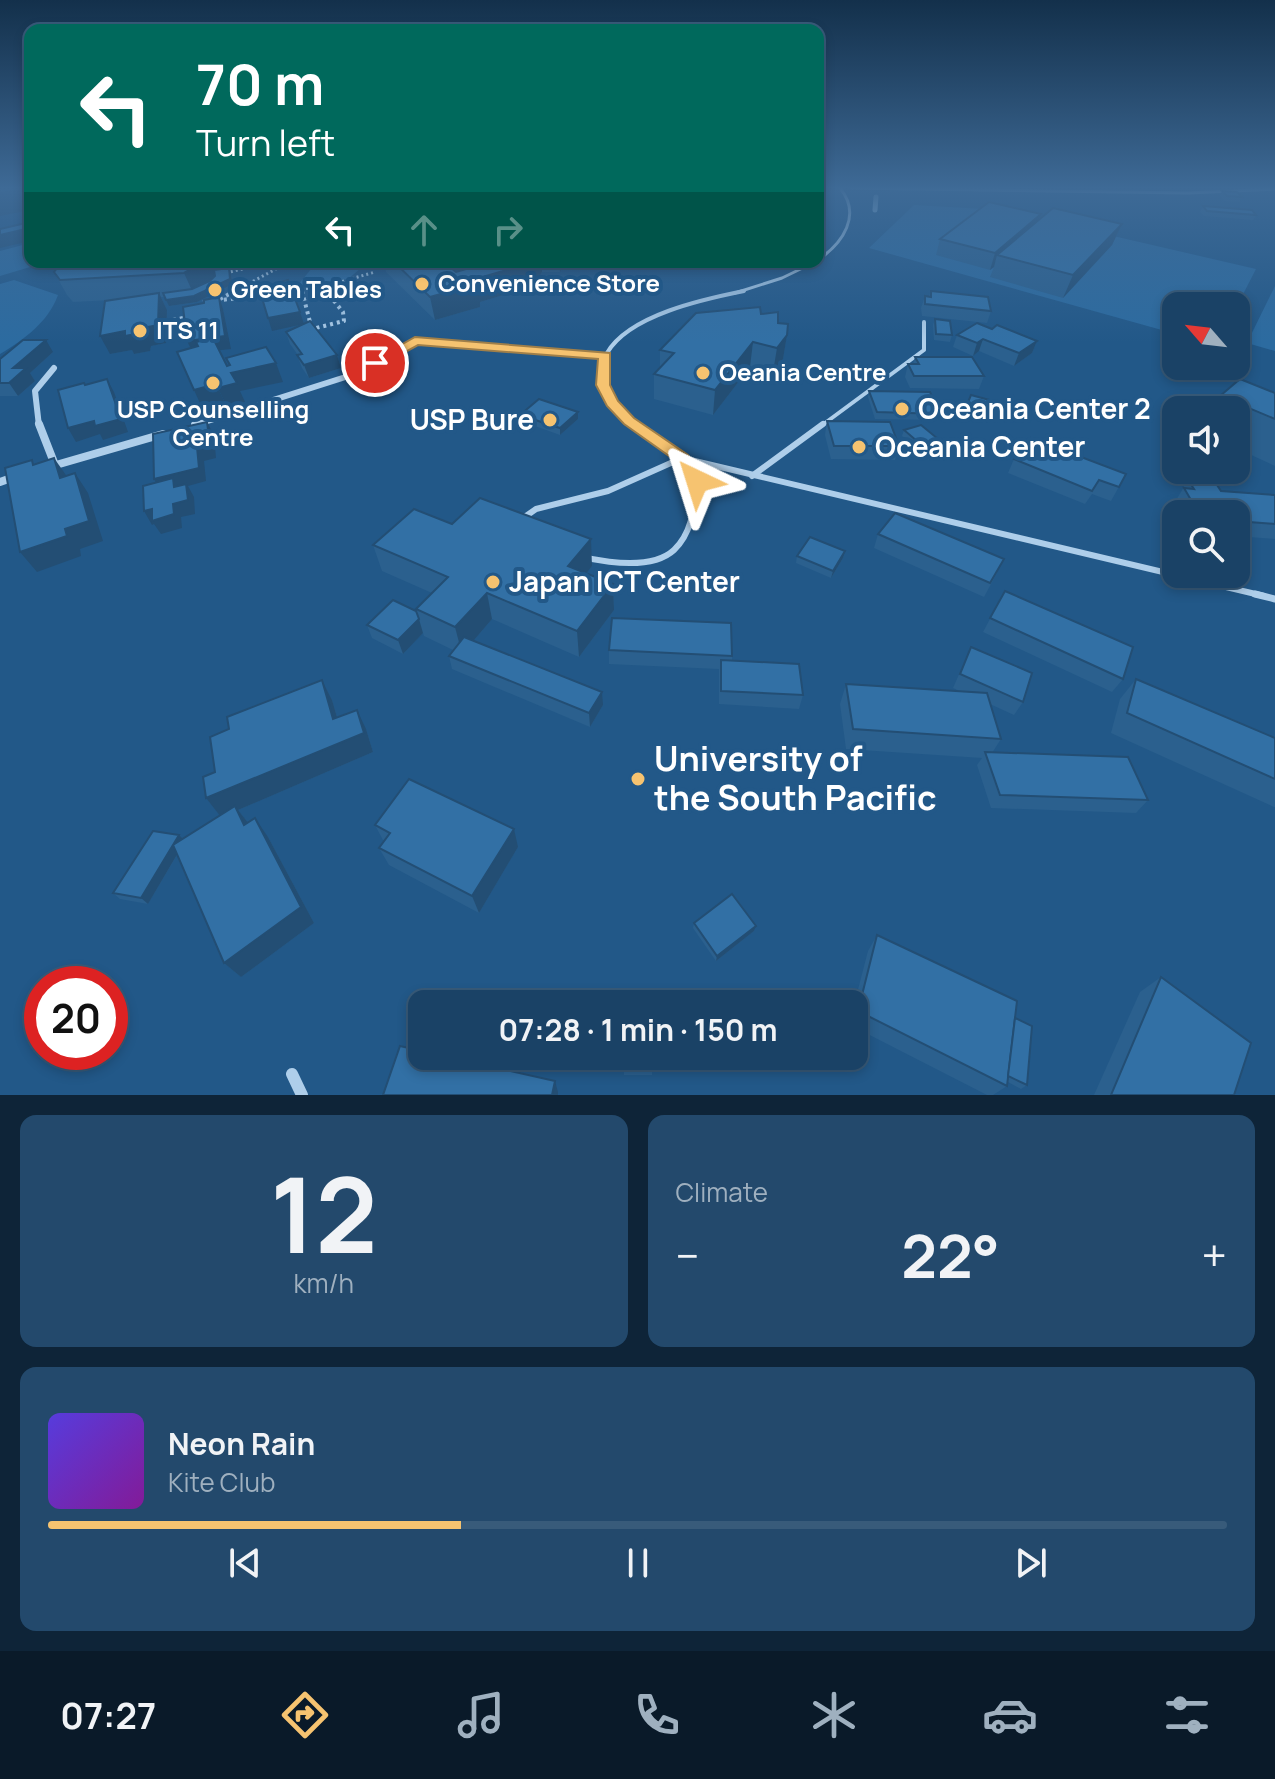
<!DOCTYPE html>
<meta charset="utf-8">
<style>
body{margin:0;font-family:Manrope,sans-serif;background:#23496c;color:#f1f3f6;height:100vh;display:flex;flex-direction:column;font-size:30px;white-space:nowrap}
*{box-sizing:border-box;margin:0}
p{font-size:26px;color:#9fb0bf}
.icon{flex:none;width:44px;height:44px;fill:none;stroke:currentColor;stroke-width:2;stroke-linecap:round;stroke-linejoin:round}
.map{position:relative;height:1095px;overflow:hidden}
.sheet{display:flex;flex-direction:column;gap:20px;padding:20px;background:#0e2438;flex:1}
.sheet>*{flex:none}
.guide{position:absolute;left:24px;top:24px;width:800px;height:244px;border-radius:16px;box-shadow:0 4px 12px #0003,0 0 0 2px #385b7a;background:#00695c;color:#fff;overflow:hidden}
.needle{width:52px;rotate:298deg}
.controls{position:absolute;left:1162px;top:292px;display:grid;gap:16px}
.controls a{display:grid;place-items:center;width:88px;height:88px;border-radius:16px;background:#1a4266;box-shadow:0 4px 12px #0003,0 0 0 2px #385b7a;font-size:40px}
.speed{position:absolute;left:24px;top:966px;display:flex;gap:16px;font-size:40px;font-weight:700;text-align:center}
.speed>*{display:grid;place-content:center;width:104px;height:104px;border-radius:50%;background:#1a4266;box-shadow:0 4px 12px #0003,0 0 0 2px #385b7a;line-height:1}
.speed .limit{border:12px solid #d22;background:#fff;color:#111}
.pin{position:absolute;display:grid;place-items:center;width:68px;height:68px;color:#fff;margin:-34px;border:4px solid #fff;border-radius:50%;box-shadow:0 2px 8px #0007}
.me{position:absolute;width:88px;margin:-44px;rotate:319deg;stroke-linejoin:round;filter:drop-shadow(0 0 6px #0008)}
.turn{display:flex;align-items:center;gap:28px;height:168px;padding:0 40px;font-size:36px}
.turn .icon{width:104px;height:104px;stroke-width:2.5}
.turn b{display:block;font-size:56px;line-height:68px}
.lanes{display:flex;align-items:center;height:76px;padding:0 40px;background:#0003;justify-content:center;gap:40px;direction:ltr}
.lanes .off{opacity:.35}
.big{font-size:60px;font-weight:700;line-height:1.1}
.sheet .tile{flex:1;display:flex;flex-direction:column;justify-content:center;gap:12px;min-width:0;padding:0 28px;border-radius:16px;background:#23496c}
.sheet .dial{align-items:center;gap:0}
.dial b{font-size:104px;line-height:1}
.song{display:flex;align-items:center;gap:24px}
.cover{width:96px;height:96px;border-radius:12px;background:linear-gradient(135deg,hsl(250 70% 55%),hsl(290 70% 35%))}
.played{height:8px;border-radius:4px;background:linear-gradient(90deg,#f6c370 35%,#385b7a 35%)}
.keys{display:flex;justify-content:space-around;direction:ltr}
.heat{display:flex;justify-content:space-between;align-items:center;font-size:44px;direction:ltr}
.sheet .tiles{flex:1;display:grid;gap:20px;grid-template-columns:1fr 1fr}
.tile:last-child{grid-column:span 2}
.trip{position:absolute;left:408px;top:990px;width:460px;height:80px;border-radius:16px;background:#1a4266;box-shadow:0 4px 12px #0003,0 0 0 2px #385b7a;font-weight:700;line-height:80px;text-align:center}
.tab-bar{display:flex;height:128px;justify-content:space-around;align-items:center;background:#0a1a29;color:#9fb0bf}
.tab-bar .icon{width:56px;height:56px}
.tab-bar .current{color:#f6c370}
.tab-bar b{font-size:36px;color:#f1f3f6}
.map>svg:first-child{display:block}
.green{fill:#2c6ba0}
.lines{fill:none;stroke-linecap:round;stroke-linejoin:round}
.stream{stroke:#a2caeb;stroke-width:5}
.path-far1{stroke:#aeceea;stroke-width:3;stroke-dasharray:2 3;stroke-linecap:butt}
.path{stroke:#aeceea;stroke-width:4;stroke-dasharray:3 4;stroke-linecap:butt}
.service-far3{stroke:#aeceea;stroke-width:3}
.service-far2{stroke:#aeceea;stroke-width:4}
.service-far1{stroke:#aeceea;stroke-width:6}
.service{stroke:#aeceea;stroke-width:7}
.minor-far2{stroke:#aeceea;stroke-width:6}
.minor-far1{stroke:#aeceea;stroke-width:8}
.minor{stroke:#aeceea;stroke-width:12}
.wall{fill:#2b608e}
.shaded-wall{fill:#234e74}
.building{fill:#3270a5;stroke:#234e74;stroke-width:2}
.route{fill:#f6c370;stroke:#a07f49;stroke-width:2}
.poi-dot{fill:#f6c370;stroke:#225888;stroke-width:3}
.labels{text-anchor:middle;stroke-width:8;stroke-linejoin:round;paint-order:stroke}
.far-poi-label{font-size:24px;font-weight:bold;fill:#fff;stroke:#225888;text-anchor:start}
.poi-label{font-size:28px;font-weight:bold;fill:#fff;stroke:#225888;text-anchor:start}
.near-poi-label{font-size:34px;font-weight:bold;fill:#fff;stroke:#225888;text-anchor:start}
</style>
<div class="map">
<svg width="1275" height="1095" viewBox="0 0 1275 1095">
<rect width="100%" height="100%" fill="#225888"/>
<g class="green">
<path d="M914,205l87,5 255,59 -20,39 -60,-2v28l-307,-86z"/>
<path d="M30,243v19h17l-47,14v-25z"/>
<path d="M317,262h51l-20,17 -51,7z"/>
<path d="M14,280l44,15c-10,27 -33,44 -58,59v-70z"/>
<path d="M1275,286v65l-28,-8z"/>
</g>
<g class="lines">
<path class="stream" d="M875,210l1,-13"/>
<g class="path-far1">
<path d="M226,273l45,-11"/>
<path d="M323,287l52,-15"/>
<path d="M301,289l1,4"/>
<path d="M301,289l22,-2 5,6"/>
<path d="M288,291l13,-2"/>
<path d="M231,293l58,-31"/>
</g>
<g class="path">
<path d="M302,291l9,35 5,2 28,-7 -1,-9 -17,-21"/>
<path d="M220,299l15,-8"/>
<path d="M203,302l63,-7"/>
<path d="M173,320l15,-3"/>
</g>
<g class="service-far3">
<path d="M852,188l336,5 87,-4"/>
<path d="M818,260c25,-17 44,-45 22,-72"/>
<path d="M735,293l47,-15 33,-16"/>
</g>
<g class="service-far2">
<path d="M636,426c-15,-11 -34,-30 -32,-49 0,-8 -1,-17 3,-24 22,-38 97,-54 137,-62"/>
<path d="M821,426l103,-76v-28"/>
</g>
<g class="service-far1">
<path d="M633,424l49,34 582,138"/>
<path d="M682,458l15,23c-3,25 -4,51 -23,69 -27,25 -102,9 -131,-8 -6,-4 -12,-12 -18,-17l1,-9 10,-7 72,-18z"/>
<path d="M752,476l71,-52"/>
</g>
<path class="service" d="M1255,594l20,5"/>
<g class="minor-far2">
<path d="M195,425l160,-51 60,-33 190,15"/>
<path d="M39,426l-4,-35 19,-23"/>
</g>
<g class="minor-far1">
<path d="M39,424l16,41"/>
<path d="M195,425l4,-1"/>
<path d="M49,467l114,-33"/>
<path d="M0,482l17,-6"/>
</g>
<path class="minor" d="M292,1074l10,21"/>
</g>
<g class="wall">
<path d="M1222,191l20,6 -3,5 -15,-1 -4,-5z"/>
<path d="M1203,206l53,9 -3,5 -49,-4 -4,-4z"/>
<path d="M1041,214l-2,6 83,4 -10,21 -49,53 -73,-21 4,-10 -4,3 -54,-15 4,-16z"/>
<path d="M62,262h164l-10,6v2l13,-2 4,16 -36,18 -28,4 -4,-9h-4l6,13 -1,33 -15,3 -1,5 -16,3 -2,-4 -22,4 3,-54 -40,2 -6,-7 -13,-23z"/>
<path d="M384,262h60l12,10 35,-10h74l-5,10h-18l-9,14 -53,16v5l-45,13 -49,-48z"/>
<path d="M618,262h27l-19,5z"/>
<path d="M651,262h25l-17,5z"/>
<path d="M931,291l60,20 -4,12 -65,-7 -1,-8 4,-12h4z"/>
<path d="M761,314l17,9 9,12 -4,24 -10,13 -23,-5 -37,48 -59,-16v-25l6,-6v-18z"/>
<path d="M935,319l17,16 -2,7 -16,-2 -1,-15z"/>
<path d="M302,324l-30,7 32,-7 33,31 4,13 -32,10 -7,-10 -5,-13h1l-8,-11 -4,-12z"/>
<path d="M992,329l45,12 -5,12 -18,13 -35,-15 -6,5 -20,-9 4,-12z"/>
<path d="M53,352l-23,21 5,8 -17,15h-18v-37z"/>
<path d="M915,357l69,19 -5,13 -69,-1 -5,-11 3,-13h5z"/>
<path d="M869,391l71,23 -2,6 -63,-1 -7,-22z"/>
<path d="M1275,393v73l-39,-18v-38h-25l9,-14z"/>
<path d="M971,395l22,6 -7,19 -22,-6z"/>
<path d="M520,415l58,4 -18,16 -39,-14z"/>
<path d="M827,421l72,25 -4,14 -64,-1 -6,-24z"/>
<path d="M904,430l43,25 -18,5 -27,-24z"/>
<path d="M1014,459l112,15 -15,27 -19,-7 -7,10 -77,-31z"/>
<path d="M1188,480l33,11 54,4v44l-39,-3v-22h-54l-7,-12z"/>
<path d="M452,524l140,42 -6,7 27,11 1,26 -35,47 -87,-38 -19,22 130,64 -13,22 -138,-58 -3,-13 4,-6 -29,-14 -1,-3 -20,21 -31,-16 -5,-13 49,-14 16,-18 -50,-22 -9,-26z"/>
<path d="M878,534l119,39 -13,24 -110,-49z"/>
<path d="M845,551l-2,7 -12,20 -35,-15 1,-7z"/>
<path d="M1005,591l118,88 -11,13 -129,-60z"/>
<path d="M971,647l52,55 -9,13 -24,-11 11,35 -9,14 156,47 -12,13 -145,-5 -14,-43 5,-7 -136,-9 -6,-45 6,-20 116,8 -9,-4z"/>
<path d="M609,650l123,6v5l71,34 -4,14 -80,-5v-35l-110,-5z"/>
<path d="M1136,679l139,59v69h-1l-163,-74 9,-34z"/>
<path d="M322,680l10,20 5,17 29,12 7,23 -135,58 10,13 20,14 46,86 -73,54 -17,-14 -47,-108 -29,49 -28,-5 -7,-6 69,-54 38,-24 -14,-17 23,-69z"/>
<path d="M375,825l143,22 -39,66 -90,-48 -10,-17 5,-6z"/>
<path d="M694,923l62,3 -2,5 -38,30 -23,-33z"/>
<path d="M877,935l138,83 12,67 -6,4 -13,-7 -1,4 -14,9h-6l-133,-68v-22l14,-54z"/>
<path d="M1161,977l73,118h-140l46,-103z"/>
<rect x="624" y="1056" width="28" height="19"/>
</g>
<g class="shaded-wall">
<path d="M21,188h8l1,2v20l-30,6v-23z"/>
<path d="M1041,214l-6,16 -38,25 -3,12 -4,3 5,-17z"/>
<path d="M1122,224l-10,21 -49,53 10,-23z"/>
<path d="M30,228v13l-30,7v-13z"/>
<path d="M204,262h22l-10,6 1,14 -23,13 -10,-22z"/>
<path d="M532,262h10v10l-9,14 -53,16v5l-45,13 -5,-23 42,-17z"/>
<path d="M559,262h6l-5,10z"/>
<path d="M626,262h19l-19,5z"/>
<path d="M659,262h17l-17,5z"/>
<path d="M229,268l4,16 -36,18 -28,4 -3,-6 28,-4z"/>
<path d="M159,293l8,17 -1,33 -15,3 -1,5 -16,3 -2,-4 -22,4 -10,-18 42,-8z"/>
<path d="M219,297l4,12 8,40 -38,4 -6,-12z"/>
<path d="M300,312l4,12 -32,7 -4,-13z"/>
<path d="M787,335l-4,24 -10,13 4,-24z"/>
<path d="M983,339l-4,12 -6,5 4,-13z"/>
<path d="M46,340l7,12 -23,21 5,8 -17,15 -9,-13 4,-15z"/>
<path d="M1037,341l-5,12 -18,13 5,-13z"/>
<path d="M753,342l-3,25 -37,48 2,-25z"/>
<path d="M337,355l4,13 -32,10 -5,-13z"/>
<path d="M276,363l7,19 -43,9 5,11 -18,5 -9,-19 13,-15z"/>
<path d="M107,379l7,13 14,40 -25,8 -3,-6 -24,8 -8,-14z"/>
<path d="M216,384l9,19 -22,7 -9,-20z"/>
<path d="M578,412v7l-18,16v-7z"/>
<path d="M207,422l7,13 2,23 -12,3 2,20 -18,5 6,11 1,17 -14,3 1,11 -21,6 -7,-10 -2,1 -8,-14 17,-18 -7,-14z"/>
<path d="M949,448l-2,7 -18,5 2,-7z"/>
<path d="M54,458l14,20h-8z"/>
<path d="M75,473l13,20 15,48 -23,8 1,7 -44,16 -17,-20 45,-23z"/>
<path d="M591,539l1,27 -21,27 -3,-27z"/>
<path d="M845,551l-2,7 -12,20 2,-7z"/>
<path d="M613,584l1,26 -35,47 -2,-26z"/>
<path d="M487,593l5,26 -30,35 -7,-27z"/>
<path d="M419,619l4,14 -20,21 -5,-14z"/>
<path d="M322,680l10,20 11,38 -10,-19z"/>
<path d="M602,692l1,13 -13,22 -1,-14z"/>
<path d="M357,710l9,19 7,23 -135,58 11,14 9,19 -37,-26 -15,-19z"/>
<path d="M255,818l13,19 46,86 -73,54 -17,-14z"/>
<path d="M514,829l4,18 -39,66 -7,-17z"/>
<path d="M179,835l6,6 -37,63 -7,-6z"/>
<path d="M756,926l-2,5 -38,30 1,-5z"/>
<path d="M555,1081l3,11v3h-6z"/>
</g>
<g class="building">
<path d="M0,188h21v2l-21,3z"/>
<path d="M1222,191l15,1 5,5 -15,-1z"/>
<path d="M989,202l52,12 -46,39 -55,-14z"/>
<path d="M1203,206l49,4 4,5 -49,-4z"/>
<path d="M1053,208l69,16 -49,51 -76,-20z"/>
<path d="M30,222v6l-30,7v-6z"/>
<path d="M62,262h142l-20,11 -124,7 -6,-8z"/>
<path d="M394,262h50l12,10 35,-10h41l-1,1 -59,17 5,4 -47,13z"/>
<path d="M229,268l1,11 -36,17 -28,4 -3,-7 29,-4 18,-8 5,-5 -1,-6z"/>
<path d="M288,280l12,32 -32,6 -9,-30z"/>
<path d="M931,291l57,6 3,14 -66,-7v-8l6,1z"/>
<path d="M159,293l-1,32 -16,3 -1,5 -16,3v-5l-25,5 5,-35z"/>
<path d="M219,297l6,39 -38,5 -4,-34 21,-4v-3z"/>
<path d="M760,307l1,7 17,-2v11l10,1 -1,11 -10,13 -24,-6 -38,48 -61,-16 20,-21 -14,-3 36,-37z"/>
<path d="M935,319l15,2 2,14 -16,-1z"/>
<path d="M310,321l27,34 -33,10 -7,-10 5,-1 -16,-22z"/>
<path d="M977,323l15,6 5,-4 40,16 -18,12 -36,-14 -6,4 -20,-8z"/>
<path d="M213,338l14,28 3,-1 -4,-7 40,-11 10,16 -45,10 6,10 -19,5 -2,-4 -22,6 -17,-38 21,-6 -2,-4z"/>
<path d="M23,340h23l-33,28h13l-17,15h-9v-24z"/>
<path d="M915,357h57l12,19h-70l-6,-12h11z"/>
<path d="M107,379l14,40 -26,7 -1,-5 -26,7 -10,-38 26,-7 1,2z"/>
<path d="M1240,379l35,14v26l-55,-23z"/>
<path d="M869,391l61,1 10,22 -63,-2z"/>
<path d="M971,395l22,6 -5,12 -22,-6z"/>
<path d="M539,399l39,13 -18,16 -40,-13z"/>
<path d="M827,421l63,1 9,24h-65z"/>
<path d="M207,422l3,22 -13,3 2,21 -45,11 -1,-45z"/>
<path d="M921,425l28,23 -18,5 -27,-23z"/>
<path d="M1031,438l95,36 -7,13 -20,-7 -7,11 -78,-32z"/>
<path d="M54,458l6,20 15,-5 14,48 -24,8 2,7 -47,16 -15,-84 27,-8 1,5z"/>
<path d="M173,478l1,9 12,-3 2,16 -15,4 1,10 -22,7v-12l-8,2 -1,-25z"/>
<path d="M1188,480l27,2 6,9 54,4v29l-39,-3v-7h-26v-1l-12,-1 -14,-24 10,1z"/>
<path d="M480,498l111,41 -23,27 45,18 -36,47 -90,-38 -32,34 -39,-18 32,-32 -75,-32 41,-36 38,15z"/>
<path d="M895,513l109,46 -14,24 -112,-49z"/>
<path d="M810,537l35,14 -12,20 -36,-15z"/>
<path d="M1005,591l128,56 -10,32 -133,-61z"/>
<path d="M393,600l23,11 3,8 -21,21 -31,-15z"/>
<path d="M612,618l119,5 1,33 -123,-6z"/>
<path d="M464,637l138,55 -13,21 -140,-57z"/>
<path d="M971,647l61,26 -9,29 -63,-28z"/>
<path d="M721,660l78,4 4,31 -82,-4z"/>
<path d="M1136,679l139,59v41l-148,-66z"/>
<path d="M322,680l11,39 24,-9 7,23 -158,65 -3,-21 12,-5 -5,-35 19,-8 -2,-12z"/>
<path d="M846,684l141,9 14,46 -148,-10z"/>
<path d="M985,752l143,5 20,43 -148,-5z"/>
<path d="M409,779l105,50 -42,67 -93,-48 11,-15 -15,-8z"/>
<path d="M235,806l9,19 11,-7 46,89 -77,56 -51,-118z"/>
<path d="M153,831l26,4 -38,63 -28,-5z"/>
<path d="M732,894l24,32 -39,30 -23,-33z"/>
<path d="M877,935l140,66 -10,85 -149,-75z"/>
<path d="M1161,977l90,66 -17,52h-123z"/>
<path d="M650,999l1,5h-27v-4z"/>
<path d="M1015,1018l17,8 -5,59 -19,-9z"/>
<path d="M400,1046l22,5v5h21l112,25 -3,14h-169z"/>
<path d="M624,1056h28l1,15h-29z"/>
</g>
<linearGradient id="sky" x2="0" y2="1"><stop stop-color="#13304b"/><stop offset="0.55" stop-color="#3e6a96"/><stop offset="1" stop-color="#3e6a96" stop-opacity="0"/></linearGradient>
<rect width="1275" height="342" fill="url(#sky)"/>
<path class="route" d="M415,337l195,16v32l8,16 16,17 54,37 17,26 -8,5 -6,-2 -15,-23 -52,-37 -17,-18 -11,-21 2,-26 -180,-14 -38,21 -11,-3z"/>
<g class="poi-dot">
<circle cx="422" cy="284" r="8"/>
<circle cx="215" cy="290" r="8"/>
<circle cx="140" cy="331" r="8"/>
<circle cx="703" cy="373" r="8"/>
<circle cx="213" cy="383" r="8"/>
<circle cx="902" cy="409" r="8"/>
<circle cx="550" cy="420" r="8"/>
<circle cx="859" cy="447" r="8"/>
<circle cx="493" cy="582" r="8"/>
<circle cx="638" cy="779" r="8"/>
</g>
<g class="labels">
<g class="far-poi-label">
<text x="438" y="292">Convenience Store</text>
<text x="231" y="298">Green Tables</text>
<text x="156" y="339">ITS 11</text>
<text x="719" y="381">Oeania Centre</text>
<text x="213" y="418" text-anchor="middle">USP Counselling<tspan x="213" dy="28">Centre</tspan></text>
</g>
<g class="poi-label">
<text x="918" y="419">Oceania Center 2</text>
<text x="534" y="430" text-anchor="end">USP Bure</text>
<text x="875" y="457">Oceania Center</text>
<text x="509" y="592">Japan ICT Center</text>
</g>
<g class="near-poi-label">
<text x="654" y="771">University of<tspan x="654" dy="39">the South Pacific</tspan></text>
</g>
</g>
</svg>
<div class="controls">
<a><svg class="needle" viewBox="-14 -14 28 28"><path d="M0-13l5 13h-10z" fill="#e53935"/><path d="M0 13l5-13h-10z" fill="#9fb0bf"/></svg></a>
<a><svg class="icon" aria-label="sound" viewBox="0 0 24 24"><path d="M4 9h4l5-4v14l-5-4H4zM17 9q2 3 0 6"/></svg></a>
<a><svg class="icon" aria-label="search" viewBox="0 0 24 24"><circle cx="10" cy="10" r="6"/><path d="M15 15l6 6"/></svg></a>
</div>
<div class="speed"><div class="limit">20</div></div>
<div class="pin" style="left:375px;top:363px;background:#d93025"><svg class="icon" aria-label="arrive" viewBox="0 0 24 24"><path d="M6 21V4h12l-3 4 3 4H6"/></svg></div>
<svg class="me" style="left:697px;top:481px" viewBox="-20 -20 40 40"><path d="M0-17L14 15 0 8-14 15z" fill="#f6c370" stroke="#fff" stroke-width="4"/></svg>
<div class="trip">07:28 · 1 min · 150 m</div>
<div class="guide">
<div class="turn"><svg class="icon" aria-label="left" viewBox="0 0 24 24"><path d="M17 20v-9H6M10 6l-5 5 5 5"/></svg><div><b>70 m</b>Turn left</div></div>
<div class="lanes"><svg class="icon" aria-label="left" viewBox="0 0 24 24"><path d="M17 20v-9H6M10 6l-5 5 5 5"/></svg><svg class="icon off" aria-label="ahead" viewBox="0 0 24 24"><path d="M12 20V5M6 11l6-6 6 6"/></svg><svg class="icon off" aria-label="right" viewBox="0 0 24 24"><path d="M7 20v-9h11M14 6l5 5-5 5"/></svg></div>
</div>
</div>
<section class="sheet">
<div class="tiles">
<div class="tile dial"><b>12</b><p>km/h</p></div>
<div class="tile"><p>Climate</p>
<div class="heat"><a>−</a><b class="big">22°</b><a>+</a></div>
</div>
<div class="tile">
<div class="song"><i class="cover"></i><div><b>Neon Rain</b><p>Kite Club</p></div></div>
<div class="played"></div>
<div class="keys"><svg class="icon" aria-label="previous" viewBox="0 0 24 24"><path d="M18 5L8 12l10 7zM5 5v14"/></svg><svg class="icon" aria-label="pause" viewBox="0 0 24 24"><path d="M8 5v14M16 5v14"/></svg><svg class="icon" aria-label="next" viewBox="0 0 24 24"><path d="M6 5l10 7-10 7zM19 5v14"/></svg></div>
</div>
</div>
</section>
<nav class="tab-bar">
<b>07:27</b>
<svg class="icon current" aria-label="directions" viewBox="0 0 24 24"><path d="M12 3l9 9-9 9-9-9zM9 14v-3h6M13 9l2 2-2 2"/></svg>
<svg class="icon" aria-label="music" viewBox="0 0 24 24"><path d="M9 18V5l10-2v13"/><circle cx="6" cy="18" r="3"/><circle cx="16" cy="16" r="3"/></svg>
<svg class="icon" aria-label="phone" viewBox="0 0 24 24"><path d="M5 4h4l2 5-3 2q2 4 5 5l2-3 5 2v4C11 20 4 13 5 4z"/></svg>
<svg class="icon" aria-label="climate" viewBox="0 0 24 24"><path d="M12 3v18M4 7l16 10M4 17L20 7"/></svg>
<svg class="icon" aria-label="car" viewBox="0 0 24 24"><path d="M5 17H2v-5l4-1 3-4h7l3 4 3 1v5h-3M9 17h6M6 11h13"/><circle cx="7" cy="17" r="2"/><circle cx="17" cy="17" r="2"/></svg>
<svg class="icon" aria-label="filters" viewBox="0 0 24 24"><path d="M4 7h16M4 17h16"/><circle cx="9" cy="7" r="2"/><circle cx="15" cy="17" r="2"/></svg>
</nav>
